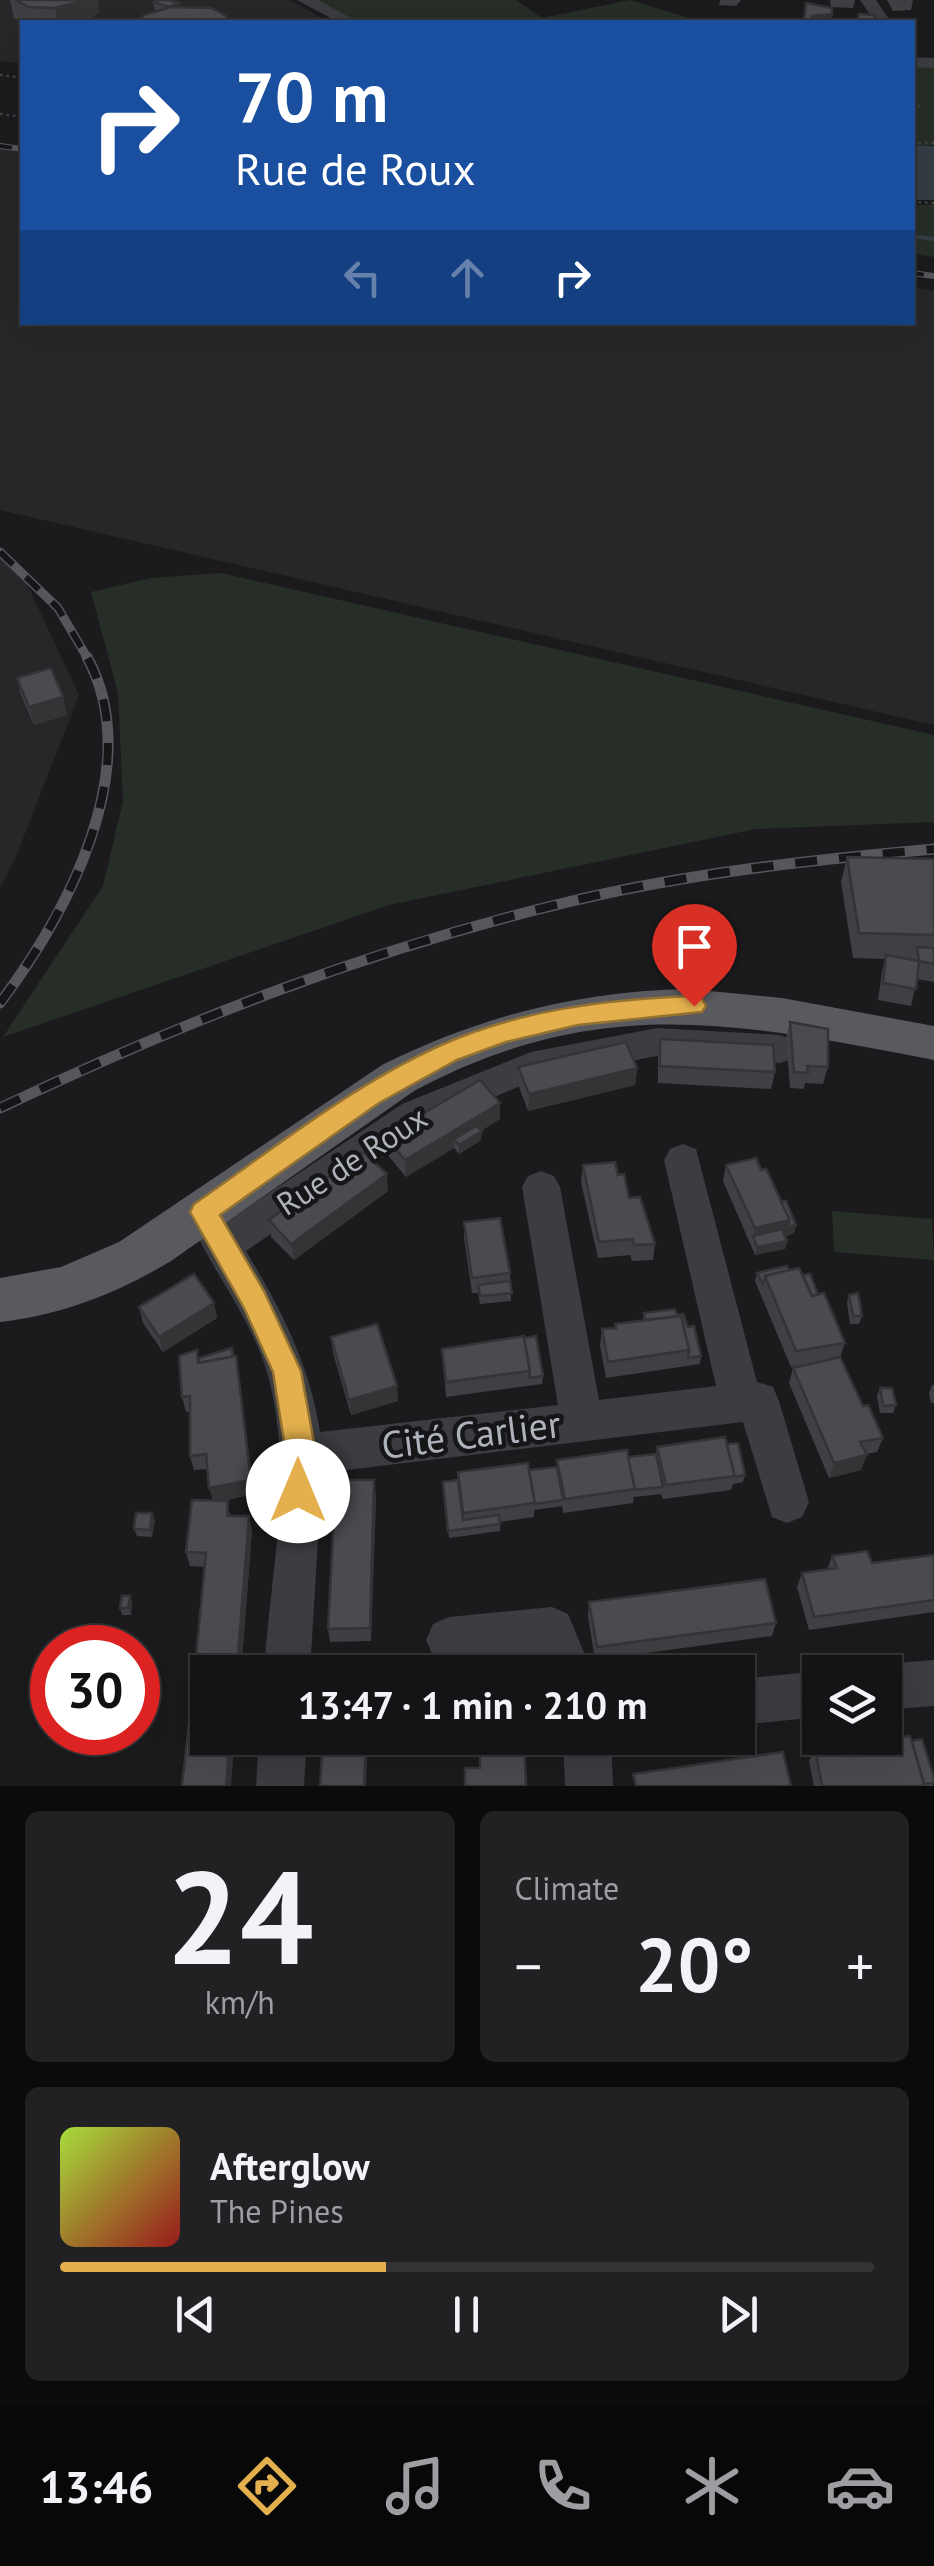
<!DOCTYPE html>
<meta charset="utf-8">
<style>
body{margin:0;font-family:"PT Sans",sans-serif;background:#212123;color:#f1f3f6;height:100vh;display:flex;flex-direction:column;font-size:38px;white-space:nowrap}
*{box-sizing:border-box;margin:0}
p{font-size:32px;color:#9d9ea1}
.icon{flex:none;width:55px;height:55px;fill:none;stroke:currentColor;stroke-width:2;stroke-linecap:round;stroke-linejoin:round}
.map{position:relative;height:1786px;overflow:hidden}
.drawer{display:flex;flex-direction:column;gap:25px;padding:25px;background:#0b0b0c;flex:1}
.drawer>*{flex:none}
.banner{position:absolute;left:20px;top:20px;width:895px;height:305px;border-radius:0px;box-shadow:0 10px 40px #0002,0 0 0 2px #333335;background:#1a4fa0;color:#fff;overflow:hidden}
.controls{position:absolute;left:802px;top:1655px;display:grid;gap:20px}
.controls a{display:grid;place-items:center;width:100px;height:100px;border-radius:0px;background:#141416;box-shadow:0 10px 40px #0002,0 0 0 2px #333335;font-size:50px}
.speed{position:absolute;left:30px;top:1625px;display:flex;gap:20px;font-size:50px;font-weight:700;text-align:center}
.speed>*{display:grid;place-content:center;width:130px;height:130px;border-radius:50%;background:#141416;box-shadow:0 10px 40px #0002,0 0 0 2px #333335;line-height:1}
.speed .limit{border:15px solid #d22;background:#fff;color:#111}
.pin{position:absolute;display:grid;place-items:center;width:85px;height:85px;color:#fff;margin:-102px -42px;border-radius:50% 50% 50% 0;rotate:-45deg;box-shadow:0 0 10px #0007}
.pin .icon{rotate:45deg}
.me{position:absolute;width:110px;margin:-55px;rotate:0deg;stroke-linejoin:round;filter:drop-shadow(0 0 8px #0008)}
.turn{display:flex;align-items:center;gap:35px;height:210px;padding:0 50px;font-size:45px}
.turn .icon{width:130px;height:130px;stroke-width:2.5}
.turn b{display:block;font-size:70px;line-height:85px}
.lanes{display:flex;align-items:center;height:95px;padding:0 50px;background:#0003;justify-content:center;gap:50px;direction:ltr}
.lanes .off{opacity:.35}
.big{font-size:75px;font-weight:600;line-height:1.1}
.drawer .card{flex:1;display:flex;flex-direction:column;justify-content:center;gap:15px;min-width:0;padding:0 35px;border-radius:15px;background:#212123}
.drawer .dial{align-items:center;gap:0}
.dial b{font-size:130px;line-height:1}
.song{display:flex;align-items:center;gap:30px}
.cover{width:120px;height:120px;border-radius:15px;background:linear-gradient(135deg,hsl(80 70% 55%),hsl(0 70% 35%))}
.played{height:10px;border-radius:5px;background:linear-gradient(90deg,#e3b04d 40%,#333335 40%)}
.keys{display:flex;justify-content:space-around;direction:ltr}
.heat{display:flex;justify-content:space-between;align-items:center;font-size:55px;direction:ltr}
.drawer .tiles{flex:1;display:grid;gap:25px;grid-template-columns:1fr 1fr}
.card:last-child{grid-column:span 2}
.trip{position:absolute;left:190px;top:1655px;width:565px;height:100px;border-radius:0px;background:#141416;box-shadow:0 10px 40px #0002,0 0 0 2px #333335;font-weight:600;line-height:100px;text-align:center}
.menu{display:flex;height:160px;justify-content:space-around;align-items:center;background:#080809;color:#9d9ea1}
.menu .icon{width:70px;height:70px}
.menu .on{color:#e3b04d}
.menu b{font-size:45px;color:#f1f3f6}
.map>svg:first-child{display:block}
.built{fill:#27272a}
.green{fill:#272e28}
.water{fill:#353d45}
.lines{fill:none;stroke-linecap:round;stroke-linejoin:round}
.stream{stroke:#353d45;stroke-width:4}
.path{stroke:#424448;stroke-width:2.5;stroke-dasharray:2.5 4;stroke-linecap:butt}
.minor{fill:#3c3d41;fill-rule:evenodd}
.major{fill:#585a60;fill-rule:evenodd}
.rail-far2-casing{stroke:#55575c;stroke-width:6}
.rail-far1-casing{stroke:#55575c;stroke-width:9}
.rail-casing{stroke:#55575c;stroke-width:11}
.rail-far2{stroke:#161618;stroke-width:4;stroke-dasharray:12;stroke-linecap:butt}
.rail-far1{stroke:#161618;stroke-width:6;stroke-dasharray:18;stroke-linecap:butt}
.rail{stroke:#161618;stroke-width:8;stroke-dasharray:22;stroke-linecap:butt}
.wall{fill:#404044}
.shaded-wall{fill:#343437}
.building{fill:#4a4b4f;stroke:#343437;stroke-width:2.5}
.route{fill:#e3b04d;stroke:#947232;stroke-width:2.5}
.labels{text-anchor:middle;stroke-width:9;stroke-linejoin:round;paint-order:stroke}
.street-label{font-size:32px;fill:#aeb2bb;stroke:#161618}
.near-street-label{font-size:38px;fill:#aeb2bb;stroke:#161618}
</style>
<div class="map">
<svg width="934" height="1786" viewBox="0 0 934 1786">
<rect width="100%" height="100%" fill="#1b1b1d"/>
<g class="built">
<path d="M0,0h290l38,22h-306v41l-22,-2z"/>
<path d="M0,144l22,4v174h890l1,-35 21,4v434l-934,-215z"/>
<path d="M0,553l20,16 59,126 -64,164 -15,28z"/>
</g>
<g class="green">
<path d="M307,0h209l26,18 88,-18 56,17 -1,5h-335z"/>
<path d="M912,67h22v78h-21z"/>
<path d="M912,205h22v52l-21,-3z"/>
<path d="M221,573l713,162v87l-178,7 -367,76 -386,132 100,-151 20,-85 -5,-108 -27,-101 60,-14z"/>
<path d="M832,1211l100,8 2,41 -100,-8z"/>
</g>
<path class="water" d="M913,145l21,1v54h-21z"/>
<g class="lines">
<path class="stream" d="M912,236l22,3"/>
<g class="path">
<path d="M0,75l22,3"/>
<path d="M912,106h8"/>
<path d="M0,114l22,3"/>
<path d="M912,143h22"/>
<path d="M912,202l22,1"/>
</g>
<g class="minor">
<path d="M297,0h21l40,22h-20z"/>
<path d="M860,0h16l15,22h-16z"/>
<path d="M912,57l22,1v10l-22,-1z"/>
<path d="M657,1028l123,7 12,4 6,10 -6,10 -12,4 -123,-7 -121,23 -108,47 -182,125c35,58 64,114 74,181l238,-27 -36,-218 6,-11 13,-5 13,5 6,11 39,213 117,-14 -52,-226 6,-11 13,-5 13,5 61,233 16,5 6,14 30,101 -7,15 -15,6 -15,-6 -29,-95 -421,51 -12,199h-46c6,-99 32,-205 2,-303 -16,-51 -51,-95 -73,-142l5,-12 14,-5 17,10 173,-116 129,-52z"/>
<path d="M552,1607l16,7 24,58h-46l-7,-18 -90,9 -16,-7 -7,-16 7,-16 16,-7z"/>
<path d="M934,1660v46l-49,4v-38l-17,-2 17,-6z"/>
<path d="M820,1671l5,1h-5v45l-82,8v-46z"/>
<path d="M259,1738h48l-3,48h-48z"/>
<path d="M563,1738h48l2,48h-48z"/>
</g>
<path class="major" d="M689,989l93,9 152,28v34c-195,-37 -335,-68 -520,31l-243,170c-53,32 -109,54 -171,61v-44l61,-11 58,-25 263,-177c98,-49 198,-74 307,-76z"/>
<defs>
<g id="rail-far2">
<path d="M0,146l22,3"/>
<path d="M912,273l22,3"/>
</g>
<path id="rail-far1" d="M0,552l58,56 30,51"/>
<g id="rail">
<path d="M0,1003c66,-88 147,-236 87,-346"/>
<path d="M0,1108c184,-87 370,-159 568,-206 120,-29 243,-42 366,-53"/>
</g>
</defs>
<use href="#rail-far2" class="rail-far2-casing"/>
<use href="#rail-far1" class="rail-far1-casing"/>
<use href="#rail" class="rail-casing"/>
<use href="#rail-far2" class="rail-far2"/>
<use href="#rail-far1" class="rail-far1"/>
<use href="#rail" class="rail"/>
</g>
<g class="wall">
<path d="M10,0h88l1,12 -11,10h-65l-9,-4z"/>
<path d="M720,0h21l-5,6 -17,-1z"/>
<path d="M830,0h25l-2,8 -22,-1z"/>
<path d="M887,0h26l-2,10 -18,1z"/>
<path d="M153,2l26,1 -21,8 -4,-2z"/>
<path d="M17,678l46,19 4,18 -33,10 -13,-30z"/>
<path d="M847,857l87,2v123l-17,-3 -6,27 -33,-6 4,-28 3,-13 -32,-1 -12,-76z"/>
<path d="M790,1022l38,45 -5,17 -18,-1 -1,6 -14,-1 -4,-49z"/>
<path d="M660,1039l115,33 -4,17 -113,-6v-27z"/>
<path d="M518,1067l119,1 -2,17 -107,26 -10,-27z"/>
<path d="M500,1103v16l-19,12v9l-22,14 -5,-6 -48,29 -20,-24 -1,-17z"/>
<path d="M583,1165l35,10 11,23 26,46 -2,16 -21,1 -2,-6 -32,3 -17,-76z"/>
<path d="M726,1165l35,5 35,55 -2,8 -8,2 1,6 -2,8 -30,6 -32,-74z"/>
<path d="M388,1191l-94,69 -23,-23 -2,-17z"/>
<path d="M464,1222l46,51 1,28 -31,3 -2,-11h-6l-8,-55z"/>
<path d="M789,1270l14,5 15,19 27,49 -5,14 23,49 20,32 -6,14 -11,2 -5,16 -32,8 -40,-95 4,-15 26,-6 -28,5 -36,-86 2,-8z"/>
<path d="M849,1295l13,21 -3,8h-9l-3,-21z"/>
<path d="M214,1303l3,15 -54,34 -20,-29 -4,-16z"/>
<path d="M644,1313l57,43 -1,8 -94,14 -6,-33 2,-16 13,-1v-4l28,-4z"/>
<path d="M524,1336l19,40 -1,8 -96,13 -4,-48z"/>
<path d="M331,1337l67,64 -47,14 -18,-62z"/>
<path d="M236,1356l18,138 -31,7 8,15 21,14 -11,142h-33v8h-9l-4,-12 10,-101 -15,-1 -4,-14 27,-52 -6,-31 -13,1 -4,-14v-45l-4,1 -4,-15 17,-39z"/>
<path d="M932,1385h2v18h-3l-2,-10z"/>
<path d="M880,1388l16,17 -3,8h-13l-3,-17z"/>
<path d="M727,1444l18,31 -2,7 -10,2 -2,6 -68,9 -2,-5 -27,3 -1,6 -70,10 -1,-7 -28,4v7l-34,5v9l-51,7 -6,-56 15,-2v-8l71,-2 28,-3v-7l71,-3 28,-3 1,-7z"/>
<path d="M376,1495l-5,146 -41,1 -2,-13z"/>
<path d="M155,1520l-3,17 -15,-1 -3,-7z"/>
<path d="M934,1555v57l-125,18 -12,-43 5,-14 25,-3 5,-14 40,7z"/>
<path d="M130,1596l2,7 -1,12h-9l-2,-7z"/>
<path d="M589,1602l187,21 -4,13 -177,24 -7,-44z"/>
<path d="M912,1741l22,37 -1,8h-119l-5,-25 6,-12z"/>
</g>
<g class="shaded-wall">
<path d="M86,0h12l1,12 -11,10h-30l-3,-14z"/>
<path d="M832,14l-1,8h-20l1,-6z"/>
<path d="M63,697l4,18 -33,10 -5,-18z"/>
<path d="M637,1068l-2,17 -107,26 1,-17z"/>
<path d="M500,1103v16l-41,26 -5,-6v9l-48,29 -1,-17z"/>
<path d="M482,1131l-1,9 -22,14v-9z"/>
<path d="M387,1174l1,17 -94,69 -3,-16z"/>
<path d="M790,1220l6,5 -2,8 -9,4 -32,-1 2,-8z"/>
<path d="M787,1241l-2,8 -30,6 2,-8z"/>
<path d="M214,1303l3,15 -54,34 -4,-15z"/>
<path d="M236,1356l18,138 -41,8 -4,-14z"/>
<path d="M397,1386l1,15 -47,14 -2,-15z"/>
<path d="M867,1455l-6,15 -32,8 5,-15z"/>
<path d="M374,1480l2,15 -5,146 -1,-13z"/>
<path d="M152,1513l3,7 -3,17 -2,-7z"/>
<path d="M249,1516l3,14 -11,142h-3l-1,-4z"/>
<path d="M130,1596l2,7 -1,12 -3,-7z"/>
<path d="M230,1738h5l-4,48h-5z"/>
<path d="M366,1738h2l-2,48h-2z"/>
</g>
<g class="building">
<path d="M15,0h71l-31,8 -26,-1z"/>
<path d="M158,0h10l11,3 -10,4 -16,-5z"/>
<path d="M806,3l26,5v6l-20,2 -1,6 -7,-1z"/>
<path d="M171,7l41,1 14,8 2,6h-90l6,-7z"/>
<path d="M859,14l16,1 -1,7h-17z"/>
<path d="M51,668l12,29 -34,10 -12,-29z"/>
<path d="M847,857l87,2v76l-75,-2z"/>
<path d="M917,947l17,1v16l-15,-3z"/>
<path d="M886,955l33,6 -3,28 -33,-6z"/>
<path d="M790,1022l38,7v38l-21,-1 1,7 -14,-1z"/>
<path d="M660,1039l113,6 2,27 -115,-6z"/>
<path d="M626,1042l11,26 -108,26 -11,-27z"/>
<path d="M480,1080l20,23 -95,57 -20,-24z"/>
<path d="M476,1126l6,5 -23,14 -5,-6z"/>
<path d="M363,1152l24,22 -96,70 -22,-24z"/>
<path d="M756,1158l5,12 5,-1 24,51 -35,8 -29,-63z"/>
<path d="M615,1162l3,13 6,-1 5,24 11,-1 15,47 -21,1 -1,-6 -34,3 -16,-77z"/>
<path d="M786,1201l10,24 -8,2 2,-7 -9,-18z"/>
<path d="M500,1218l10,55 -38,5 -8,-56z"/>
<path d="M782,1229l5,12 -30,6 -4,-11z"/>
<path d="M787,1266l2,4 -24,6 -2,8 -6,-11z"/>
<path d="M799,1268l13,28 12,-3 21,50 -49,8 -31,-75z"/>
<path d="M194,1274l20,29 -55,34 -20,-30z"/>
<path d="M810,1274l8,20 -6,2 -9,-21z"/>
<path d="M510,1281l2,12 -32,3 -2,-11z"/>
<path d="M858,1293l4,23h-9l-4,-21z"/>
<path d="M675,1309l2,6 6,-1 5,13 6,-1 7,30 -13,2 1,-8 -8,-34 -36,4 -1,-7z"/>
<path d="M681,1316l8,34 -81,12 -6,-33 14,-1 -1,-4z"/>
<path d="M377,1324l20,62 -48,14 -18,-63z"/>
<path d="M524,1336l6,35 -84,11 -4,-33z"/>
<path d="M536,1336l7,40 -14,2 1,-7 -6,-33z"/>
<path d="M232,1348l1,9 -34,6v-5z"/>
<path d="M197,1350l1,13 38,-7 15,124 -42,8 -3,-34 -16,2v-60l-8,1 -3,-41z"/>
<path d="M840,1357l23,49 5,-1 15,33 -23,4 7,13 -33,8 -41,-95z"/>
<path d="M880,1388h12l4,17 -13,1z"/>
<path d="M725,1437l10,39 -69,9 -9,-38z"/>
<path d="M738,1443l7,32 -10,2 -8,-33z"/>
<path d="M627,1450l8,39 -70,10 -8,-39z"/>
<path d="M656,1454l7,33 -30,3 2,-1 -7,-32z"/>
<path d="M528,1463l7,40 -72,10 -5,-41z"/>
<path d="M557,1467l6,33 -30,4 2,-1 -6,-33z"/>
<path d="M336,1480h38l-4,148 -42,1z"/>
<path d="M458,1480l5,40 36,-5 1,9 -52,7 -5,-49z"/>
<path d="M192,1500l36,1 -1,15h22l-12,152h-42l11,-115 -20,-1z"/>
<path d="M136,1513h16l-2,17 -16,-1z"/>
<path d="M867,1551l5,12 62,-8v45l-120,17 -12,-44 35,-5 -5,-12z"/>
<path d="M765,1579l11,44 -179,24 -8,-45z"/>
<path d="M122,1596h8l-2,12h-8z"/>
<path d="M192,1696h16v42h22l-4,48h-44z"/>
<path d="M910,1736l15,50h-103l-7,-37z"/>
<path d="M323,1738h43l-2,48h-44z"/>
<path d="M480,1738h44l2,48h-61v-18h15z"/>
<path d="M922,1739l12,39v5l-10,1 -12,-43z"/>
<path d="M783,1752l8,34h-155l-3,-12z"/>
</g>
<path class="route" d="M694,996l8,3 4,7 -4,6 -124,13 -72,17 -49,18 -78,43 -159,112 44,76 37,80 15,83 -7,47 -11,4 -10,-4 -5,-10 3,-37 -13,-82 -29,-64 -54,-96 4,-8c79,-55 157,-118 245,-158 79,-36 169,-47 255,-50z"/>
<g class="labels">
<g class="street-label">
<text transform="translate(352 1161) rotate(-33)" y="11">Rue de Roux</text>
</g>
<g class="near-street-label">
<text transform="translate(471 1435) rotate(-7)" y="13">Cité Carlier</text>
</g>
</g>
</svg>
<div class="controls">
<a><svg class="icon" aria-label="layers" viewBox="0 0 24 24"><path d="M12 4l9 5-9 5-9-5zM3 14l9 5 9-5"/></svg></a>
</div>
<div class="speed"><div class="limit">30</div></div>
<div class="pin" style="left:694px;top:1006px;background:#d93025"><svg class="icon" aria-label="arrive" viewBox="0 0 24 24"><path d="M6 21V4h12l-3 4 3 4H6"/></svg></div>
<svg class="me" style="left:298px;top:1491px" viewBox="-20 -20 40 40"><circle r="19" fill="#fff"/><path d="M0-13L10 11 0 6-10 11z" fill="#e3b04d"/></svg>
<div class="trip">13:47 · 1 min · 210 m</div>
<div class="banner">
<div class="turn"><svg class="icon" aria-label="right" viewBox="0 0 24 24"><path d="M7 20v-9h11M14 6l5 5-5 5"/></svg><div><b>70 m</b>Rue de Roux</div></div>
<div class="lanes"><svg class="icon off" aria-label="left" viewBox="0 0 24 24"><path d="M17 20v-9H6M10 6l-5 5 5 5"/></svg><svg class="icon off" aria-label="ahead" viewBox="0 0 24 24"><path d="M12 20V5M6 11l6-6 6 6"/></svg><svg class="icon" aria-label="right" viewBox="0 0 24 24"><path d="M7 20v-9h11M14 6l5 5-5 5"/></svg></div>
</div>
</div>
<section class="drawer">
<div class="tiles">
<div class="card dial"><b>24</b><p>km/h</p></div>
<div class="card"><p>Climate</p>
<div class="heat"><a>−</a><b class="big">20°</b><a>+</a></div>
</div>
<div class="card">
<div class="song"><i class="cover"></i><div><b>Afterglow</b><p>The Pines</p></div></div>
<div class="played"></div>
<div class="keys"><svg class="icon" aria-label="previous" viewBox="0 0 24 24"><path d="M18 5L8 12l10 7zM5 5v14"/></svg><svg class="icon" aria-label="pause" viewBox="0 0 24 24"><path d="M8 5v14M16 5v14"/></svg><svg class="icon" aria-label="next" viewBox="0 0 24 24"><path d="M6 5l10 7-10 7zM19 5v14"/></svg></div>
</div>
</div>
</section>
<nav class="menu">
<b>13:46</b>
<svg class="icon on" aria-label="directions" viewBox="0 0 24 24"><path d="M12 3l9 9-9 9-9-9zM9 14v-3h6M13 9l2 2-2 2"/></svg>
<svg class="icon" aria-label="music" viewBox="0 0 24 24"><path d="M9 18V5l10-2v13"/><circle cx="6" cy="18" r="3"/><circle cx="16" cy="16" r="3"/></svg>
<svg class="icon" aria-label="phone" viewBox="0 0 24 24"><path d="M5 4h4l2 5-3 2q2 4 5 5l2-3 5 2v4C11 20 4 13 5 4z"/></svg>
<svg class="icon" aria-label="climate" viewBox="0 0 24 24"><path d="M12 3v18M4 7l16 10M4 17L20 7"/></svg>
<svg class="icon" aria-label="car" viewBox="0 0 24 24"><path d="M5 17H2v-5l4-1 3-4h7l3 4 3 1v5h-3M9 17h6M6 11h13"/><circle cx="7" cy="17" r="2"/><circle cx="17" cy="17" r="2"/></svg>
</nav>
